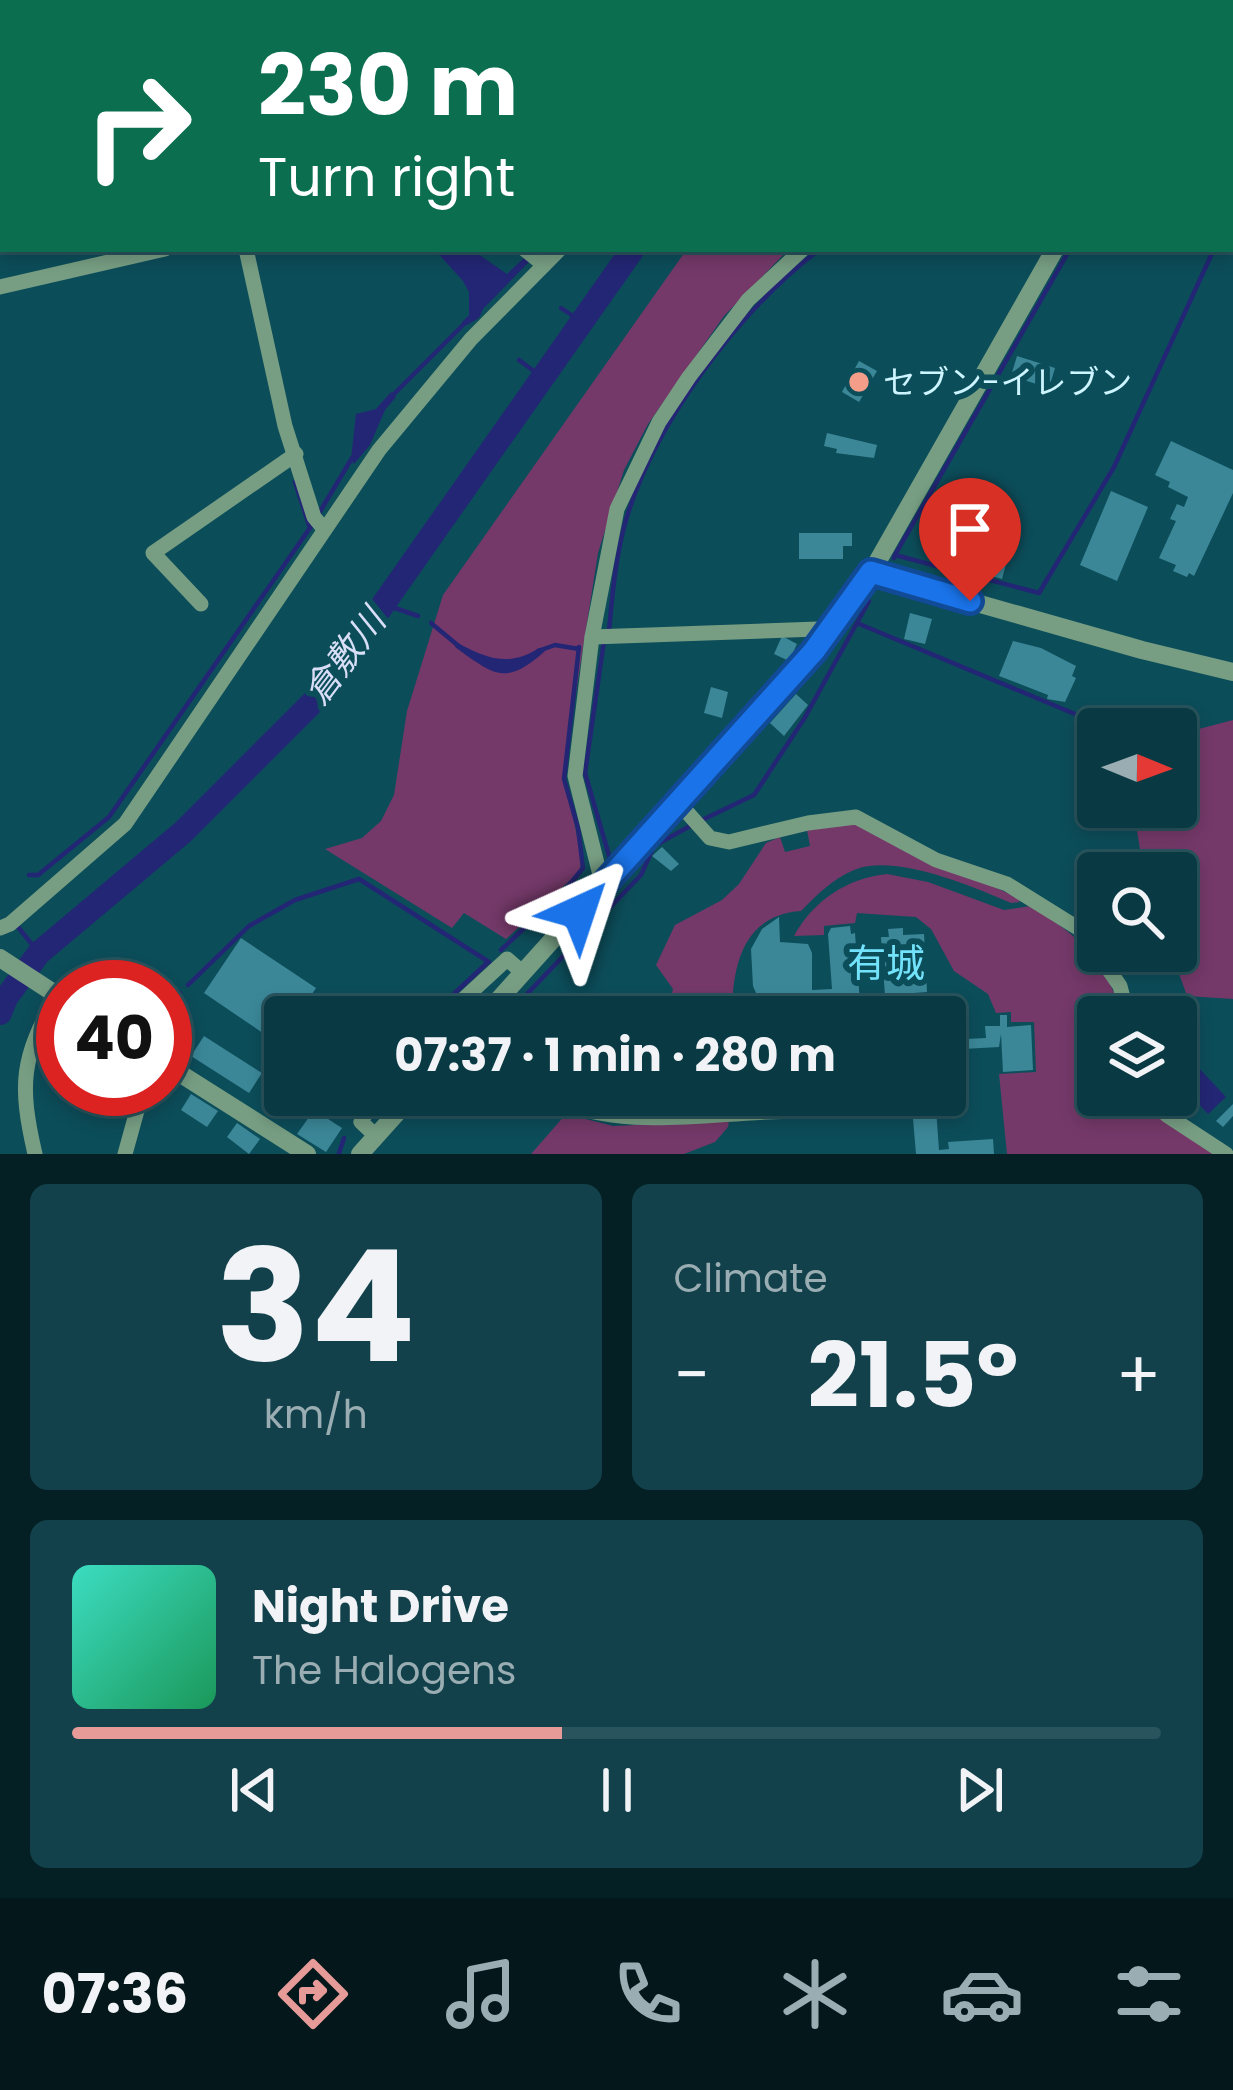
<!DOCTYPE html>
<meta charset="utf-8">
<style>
body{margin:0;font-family:Poppins,"Noto Sans JP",sans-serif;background:#12414b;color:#f1f3f6;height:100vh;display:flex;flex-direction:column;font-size:45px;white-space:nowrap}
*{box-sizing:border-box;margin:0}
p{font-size:39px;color:#99adb2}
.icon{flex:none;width:66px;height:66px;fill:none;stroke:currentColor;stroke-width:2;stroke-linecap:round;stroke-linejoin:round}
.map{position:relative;height:1154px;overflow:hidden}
.side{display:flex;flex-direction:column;gap:30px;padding:30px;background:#052025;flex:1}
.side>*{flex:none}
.top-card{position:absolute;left:0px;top:0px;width:1233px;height:252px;box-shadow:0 6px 18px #0003,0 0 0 3px #29545d;background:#0b6e4f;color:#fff;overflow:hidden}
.needle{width:78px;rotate:91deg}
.controls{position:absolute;left:1077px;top:708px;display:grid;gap:24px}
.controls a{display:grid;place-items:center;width:120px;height:120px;border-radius:12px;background:#093a44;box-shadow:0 6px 18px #0003,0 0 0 3px #29545d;font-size:60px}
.speed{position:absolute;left:36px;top:960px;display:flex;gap:24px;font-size:60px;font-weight:700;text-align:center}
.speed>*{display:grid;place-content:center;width:156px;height:156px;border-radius:50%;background:#093a44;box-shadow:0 6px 18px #0003,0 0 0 3px #29545d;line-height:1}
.speed .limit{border:18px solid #d22;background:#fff;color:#111}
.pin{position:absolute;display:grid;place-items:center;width:102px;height:102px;color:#fff;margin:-123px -51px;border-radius:50% 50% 50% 0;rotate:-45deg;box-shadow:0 0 12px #0007}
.pin .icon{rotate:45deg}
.me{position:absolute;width:132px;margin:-66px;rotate:42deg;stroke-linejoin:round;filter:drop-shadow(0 0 9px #0008)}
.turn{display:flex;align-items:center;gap:42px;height:252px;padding:0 60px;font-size:54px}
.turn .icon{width:156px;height:156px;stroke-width:2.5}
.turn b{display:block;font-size:84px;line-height:102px}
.big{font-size:90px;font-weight:700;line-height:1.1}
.side .tile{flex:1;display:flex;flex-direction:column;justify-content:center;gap:18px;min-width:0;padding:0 42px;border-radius:18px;background:#12414b}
.side .dial{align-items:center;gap:0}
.dial b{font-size:156px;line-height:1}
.song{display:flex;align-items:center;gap:36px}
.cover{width:144px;height:144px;border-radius:18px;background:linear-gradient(135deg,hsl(170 70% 55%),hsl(150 70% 35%))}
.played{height:12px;border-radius:6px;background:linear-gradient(90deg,#e69b98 45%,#29545d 45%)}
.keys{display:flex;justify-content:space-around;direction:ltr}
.heat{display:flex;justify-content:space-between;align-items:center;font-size:66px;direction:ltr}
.side .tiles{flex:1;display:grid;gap:30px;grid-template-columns:1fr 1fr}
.tile:last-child{grid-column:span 2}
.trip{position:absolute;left:264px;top:996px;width:702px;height:120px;border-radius:12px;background:#093a44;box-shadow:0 6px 18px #0003,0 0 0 3px #29545d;font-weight:700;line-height:120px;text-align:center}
.tabs{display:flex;height:192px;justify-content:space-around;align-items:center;background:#04171b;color:#99adb2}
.tabs .icon{width:84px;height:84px}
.tabs .active{color:#e69b98}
.tabs b{font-size:54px;color:#f1f3f6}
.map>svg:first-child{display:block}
.green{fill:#743969}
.water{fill:#232674}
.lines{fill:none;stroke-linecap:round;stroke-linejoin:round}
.stream{stroke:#232674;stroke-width:4.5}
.river{stroke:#232674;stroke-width:24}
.building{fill:#3b8798}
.minor{stroke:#779e83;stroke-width:15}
.tertiary{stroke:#779e83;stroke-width:18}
.route-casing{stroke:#114b97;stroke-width:30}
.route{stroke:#1a73e8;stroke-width:21}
.poi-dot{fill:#f49e89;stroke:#0c4d5a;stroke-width:4.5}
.labels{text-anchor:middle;stroke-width:12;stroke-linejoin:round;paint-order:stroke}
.poi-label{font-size:33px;fill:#cdf5ff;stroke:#0c4d5a;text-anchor:start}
.water-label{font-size:36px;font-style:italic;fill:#d8def5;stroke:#0c4d5a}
.quarter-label{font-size:39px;fill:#73e2fb;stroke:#0c4d5a}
</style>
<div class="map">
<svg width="1233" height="1154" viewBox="0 0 1233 1154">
<rect width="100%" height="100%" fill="#0c4d5a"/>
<g class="green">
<path d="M687,249h102l-65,67 -76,108 -24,46 -26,83 -32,203 -1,23 17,81 -3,12 -73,67 -42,-26 -12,15 -127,-79 37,-11 19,-17 13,-26 13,-84 36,-116z"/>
<path d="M1233,720v279l-46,-3 -16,-45h5v-78h-32l-11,-66h43v-72z"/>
<path d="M853,821l167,78 -1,3 -8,1c-39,-17 -117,-50 -157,-33 -22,9 -37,25 -53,41 -59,4 -69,56 -69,106h-66l7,-28 -17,-24 19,-40 47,-25 17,-16 27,-41 14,-6 5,15 25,-6 -3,-16z"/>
<path d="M887,874l41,8 76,28 27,-4c48,30 76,55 91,111h-24v78h39l84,59h-214l-8,-80 37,-2 -2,-50h-23v-10l-15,1 -8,-19 -34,-23 -23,-42 -15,-12 -59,-4 -2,10 -31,3v9l-30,1c19,-35 53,-58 93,-62z"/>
<path d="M566,1114l47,12 116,-5 -1,6 -13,15 -31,12h-153z"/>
</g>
<g class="water">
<path d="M434,249h37l36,25 18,-17 5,4 -47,48 -4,9 -12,7 -5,-3 7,-7v-23l-6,-11z"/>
<path d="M391,392l5,5 -11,13 -15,35 -16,19 -3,-5 5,-45 20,-5z"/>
<path d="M458,643c29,16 52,24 81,5l6,3c-39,35 -50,25 -90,-4z"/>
<path d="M1195,1064l31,33 -18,17 -31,-33z"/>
</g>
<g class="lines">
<g class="stream">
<path d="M264,0v3"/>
<path d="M794,3l4,-3"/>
<path d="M1163,3l5,-3"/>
<path d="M1230,19l3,-2"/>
<path d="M1230,213l3,-6"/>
<path d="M561,308l21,14"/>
<path d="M519,360l24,18"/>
<path d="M390,398l77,-77"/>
<path d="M295,482l15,46"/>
<path d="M318,515l34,-57"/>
<path d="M895,555l175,-306"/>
<path d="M894,558l1,-3 144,38 75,-126 100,-218"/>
<path d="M383,604l35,12"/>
<path d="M431,623l30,25"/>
<path d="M857,623l249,104"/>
<path d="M609,631c3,-33 6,-67 14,-100 26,-102 114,-219 197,-282"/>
<path d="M604,641l-19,132 25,86"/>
<path d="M538,651l17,-6 24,4"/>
<path d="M700,821l54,-26 50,-76 65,-118"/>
<path d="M29,875h9l71,-58 203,-292"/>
<path d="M18,927l21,26"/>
<path d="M501,950l64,-60 18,-22 -5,-40 -14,-49 15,-132"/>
<path d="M188,985l61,-59 46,-26 64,-21 130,83"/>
<path d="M429,1017l58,-54"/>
<path d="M505,1017l136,-142 13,-29 36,-20"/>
<path d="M165,1027l15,-34"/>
<path d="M339,1153l5,-15"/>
</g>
<g class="river">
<path d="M917,3l5,-3"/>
<path d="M0,1013l6,-15 33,-45 144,-121 135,-135 315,-448"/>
</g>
</g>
<g class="building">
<path d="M1017,356l38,12 -6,20 -38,-12z"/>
<path d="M859,361l18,10 -18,31 -17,-10z"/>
<path d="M827,433l50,12 -3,13 -38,-5 1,-4 -13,-3z"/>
<path d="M1171,441l62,29v23l-39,83 -5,-3 -2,4 -14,-6 3,-6 -17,-7 17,-37 -6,-2 7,-15 7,3 4,-10 -20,-10 2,-5 -15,-7z"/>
<path d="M1111,491l37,16 -31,74 -37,-16z"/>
<path d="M799,533h53v13h-9v13h-44z"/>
<path d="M942,546l64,18 -4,15 -64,-18z"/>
<path d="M910,613l22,6 -7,25 -21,-5z"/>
<path d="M782,636l15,8 -8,17 -15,-7z"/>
<path d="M1013,641l28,7 35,18 -4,10 4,2 -11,24 -18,-3 1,-4 -49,-19z"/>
<path d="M711,687l17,5 -6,26 -18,-5z"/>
<path d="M796,694l12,11 -24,31 -14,-13z"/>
<path d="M662,847l17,17 -8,7 -19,-15z"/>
<path d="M779,917l1,25 28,2 4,9v37l20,-1 -4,-55 3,-6 19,-2 1,8 4,-1 6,84h-27l-2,-21 -73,4 -6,-14 -2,-37 11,-20z"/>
<path d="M903,928v7l21,-1 3,58 -13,1 1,12 -15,1 -1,-11 -14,1 -4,-59h8l-1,-8z"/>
<path d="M241,938l75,50 -19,29h-12v18l-6,9 -75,-51z"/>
<path d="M1000,1015h7v12l24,-2 2,45 -30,2 -2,-38 -2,13 -54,3v-10l41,-2 -1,-12h15z"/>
<path d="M204,1036l58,37 -13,20 -58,-37z"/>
<path d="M191,1094l27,17 -11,16 -26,-17z"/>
<path d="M911,1095h24l4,55 10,-1 -1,-7 45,-3 1,15h-78z"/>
<path d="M1233,1104v12l-10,11 -7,-6z"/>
<path d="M314,1110l28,18 -16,24 -29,-18z"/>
<path d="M237,1123l23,16 -11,15 -22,-17z"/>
</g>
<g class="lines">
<g class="minor">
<path d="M197,0l1,3"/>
<path d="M276,0l1,3"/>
<path d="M654,0v3"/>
<path d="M1109,0l2,3"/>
<path d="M820,3l4,-3"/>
<path d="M1145,3l5,-3"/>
<path d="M246,249l39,177 29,91 10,12"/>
<path d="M524,249l20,16"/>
<path d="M0,287l165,-38"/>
<path d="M201,604l-48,-51 143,-99"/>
<path d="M592,637l226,-8 11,3"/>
<path d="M678,802l32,36 19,4 79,-19 48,-6 80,43 71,24 74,46 39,56 8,31"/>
<path d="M606,881l-7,-10 -24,-95 17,-139 25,-128 42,-87 30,-45 59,-77 55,-51"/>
<path d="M0,928l10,-4 115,-100 254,-374 92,-111 89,-90"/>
<path d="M444,1017l63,-58 16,14"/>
<path d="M1144,1095l24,21 58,38"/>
<path d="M376,1136l-15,-14 15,-27"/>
<path d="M35,1154c-16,-69 -14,-97 22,-158"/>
<path d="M125,1154l18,-65"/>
</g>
<g class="tertiary">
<path d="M1228,3l3,-3"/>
<path d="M871,573l271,77 91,22"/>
<path d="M0,958l63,41"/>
<path d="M483,1017l346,-385 42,-59 184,-324"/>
<path d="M165,1064l142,90"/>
<path d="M550,1095c70,36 158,16 234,15"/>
<path d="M360,1154l53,-59"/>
</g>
</g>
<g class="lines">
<defs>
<path id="route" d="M579,912l235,-261 57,-79 99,29"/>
</defs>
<use href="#route" class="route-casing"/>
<use href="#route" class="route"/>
</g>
<circle class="poi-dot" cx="859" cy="382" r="12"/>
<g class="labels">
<g class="poi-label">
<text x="883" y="394">セブン-イレブン</text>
</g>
<g class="water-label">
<text transform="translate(344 656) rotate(-53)" y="13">倉敷川</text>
</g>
<g class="quarter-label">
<text x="886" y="977">有城</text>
</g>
</g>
</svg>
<div class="controls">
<a><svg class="needle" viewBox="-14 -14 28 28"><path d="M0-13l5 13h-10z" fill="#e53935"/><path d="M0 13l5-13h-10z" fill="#99adb2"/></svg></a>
<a><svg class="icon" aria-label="search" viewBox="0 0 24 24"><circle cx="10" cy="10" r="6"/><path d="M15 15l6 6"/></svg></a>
<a><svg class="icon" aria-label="layers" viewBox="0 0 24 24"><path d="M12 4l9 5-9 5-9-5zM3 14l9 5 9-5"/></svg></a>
</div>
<div class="speed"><div class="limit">40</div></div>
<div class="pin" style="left:970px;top:601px;background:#d93025"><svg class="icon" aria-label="arrive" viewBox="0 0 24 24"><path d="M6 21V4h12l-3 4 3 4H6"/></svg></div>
<svg class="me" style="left:579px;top:912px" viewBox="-20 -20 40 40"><path d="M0-17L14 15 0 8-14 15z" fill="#1a73e8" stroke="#fff" stroke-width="4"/></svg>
<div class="trip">07:37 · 1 min · 280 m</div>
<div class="top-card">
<div class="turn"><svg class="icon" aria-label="right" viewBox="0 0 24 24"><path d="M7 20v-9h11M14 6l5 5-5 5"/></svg><div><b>230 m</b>Turn right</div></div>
</div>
</div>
<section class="side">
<div class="tiles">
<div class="tile dial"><b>34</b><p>km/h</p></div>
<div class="tile"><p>Climate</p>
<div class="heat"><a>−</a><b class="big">21.5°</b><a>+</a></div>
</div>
<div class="tile">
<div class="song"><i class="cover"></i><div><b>Night Drive</b><p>The Halogens</p></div></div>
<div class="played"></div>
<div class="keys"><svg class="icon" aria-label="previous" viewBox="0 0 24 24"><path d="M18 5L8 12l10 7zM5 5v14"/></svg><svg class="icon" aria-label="pause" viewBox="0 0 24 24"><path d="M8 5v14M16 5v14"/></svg><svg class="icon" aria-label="next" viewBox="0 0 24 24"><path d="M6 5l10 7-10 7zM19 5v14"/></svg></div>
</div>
</div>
</section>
<nav class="tabs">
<b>07:36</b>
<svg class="icon active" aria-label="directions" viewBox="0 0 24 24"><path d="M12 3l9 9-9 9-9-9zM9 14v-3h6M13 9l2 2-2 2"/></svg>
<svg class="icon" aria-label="music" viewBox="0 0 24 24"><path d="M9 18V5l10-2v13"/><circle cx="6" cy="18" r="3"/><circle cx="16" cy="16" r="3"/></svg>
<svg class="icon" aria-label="phone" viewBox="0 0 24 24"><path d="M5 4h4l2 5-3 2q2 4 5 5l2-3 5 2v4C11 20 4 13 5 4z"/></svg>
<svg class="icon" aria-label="climate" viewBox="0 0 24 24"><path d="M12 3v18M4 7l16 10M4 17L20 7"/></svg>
<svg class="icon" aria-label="car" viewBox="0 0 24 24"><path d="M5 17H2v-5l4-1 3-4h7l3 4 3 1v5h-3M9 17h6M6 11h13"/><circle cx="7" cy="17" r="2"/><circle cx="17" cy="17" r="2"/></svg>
<svg class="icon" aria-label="filters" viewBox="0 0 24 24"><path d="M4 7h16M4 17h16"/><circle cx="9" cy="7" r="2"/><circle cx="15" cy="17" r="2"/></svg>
</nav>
